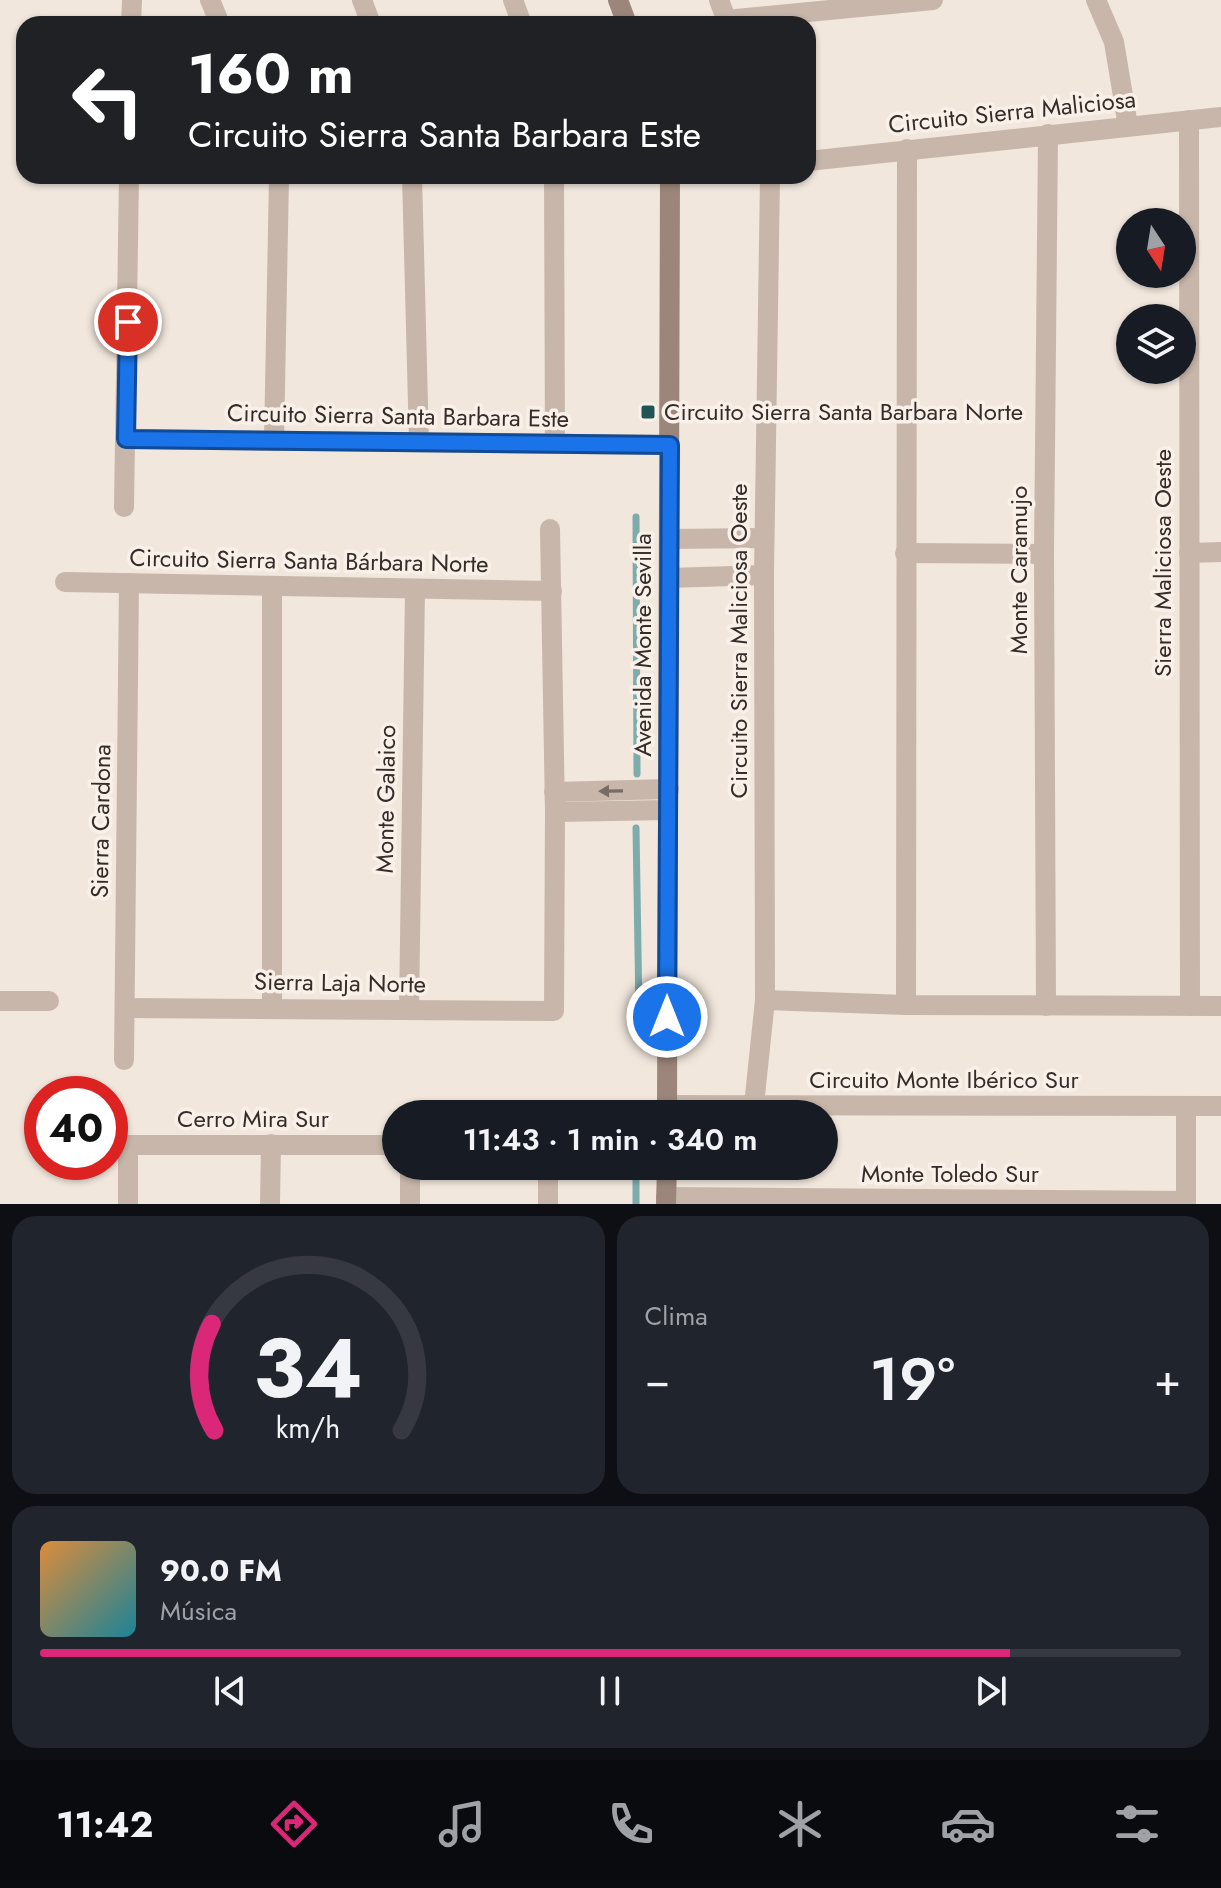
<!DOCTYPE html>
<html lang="es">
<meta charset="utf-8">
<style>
body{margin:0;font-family:Jost,sans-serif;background:#20242c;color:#f1f3f6;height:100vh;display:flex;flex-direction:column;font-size:30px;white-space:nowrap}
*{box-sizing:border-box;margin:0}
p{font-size:26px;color:#9ea1a6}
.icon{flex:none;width:44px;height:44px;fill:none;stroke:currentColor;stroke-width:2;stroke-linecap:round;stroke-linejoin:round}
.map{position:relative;height:1204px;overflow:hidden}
.side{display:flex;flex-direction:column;gap:12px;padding:12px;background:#0d0f14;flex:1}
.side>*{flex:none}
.banner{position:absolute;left:16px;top:16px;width:800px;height:168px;border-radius:24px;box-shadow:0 2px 6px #0004;background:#202124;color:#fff;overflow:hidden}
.needle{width:52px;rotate:168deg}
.controls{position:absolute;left:1116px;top:208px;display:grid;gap:16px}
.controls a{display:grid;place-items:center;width:80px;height:80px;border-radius:50%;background:#171b24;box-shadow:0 2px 6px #0004;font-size:40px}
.speed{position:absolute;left:24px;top:1076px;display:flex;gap:16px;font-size:40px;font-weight:700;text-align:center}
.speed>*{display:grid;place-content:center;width:104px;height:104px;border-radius:50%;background:#171b24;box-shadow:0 2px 6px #0004;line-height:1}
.speed .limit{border:12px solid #d22;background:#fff;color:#111}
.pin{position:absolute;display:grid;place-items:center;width:68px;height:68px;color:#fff;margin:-34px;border:4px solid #fff;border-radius:50%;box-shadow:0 2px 8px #0007}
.me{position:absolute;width:88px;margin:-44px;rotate:0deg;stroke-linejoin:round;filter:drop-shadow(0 0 6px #0008)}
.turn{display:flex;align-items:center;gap:28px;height:168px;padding:0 40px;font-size:36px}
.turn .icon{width:104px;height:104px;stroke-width:2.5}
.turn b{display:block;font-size:56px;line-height:68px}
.big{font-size:60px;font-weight:600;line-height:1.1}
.side .card{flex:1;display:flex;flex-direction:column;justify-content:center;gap:12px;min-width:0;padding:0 28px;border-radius:24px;background:#20242c}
.side .dial{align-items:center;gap:0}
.dial svg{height:208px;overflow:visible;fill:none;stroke:#363941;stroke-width:7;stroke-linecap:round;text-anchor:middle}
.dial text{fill:#f1f3f6;stroke:none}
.song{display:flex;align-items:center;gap:24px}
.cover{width:96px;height:96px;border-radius:12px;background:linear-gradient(135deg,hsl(30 70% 55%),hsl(190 70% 35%))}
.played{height:8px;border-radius:4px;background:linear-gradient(90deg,#db2777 85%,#363941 85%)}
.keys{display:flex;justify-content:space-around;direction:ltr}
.heat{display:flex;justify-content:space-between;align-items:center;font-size:44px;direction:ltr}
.side .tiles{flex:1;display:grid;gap:12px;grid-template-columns:1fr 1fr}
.card:last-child{grid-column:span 2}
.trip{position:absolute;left:382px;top:1100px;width:456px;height:80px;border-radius:40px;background:#171b24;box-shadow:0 2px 6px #0004;font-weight:600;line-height:80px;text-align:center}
.tabs{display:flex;height:128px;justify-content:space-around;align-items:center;background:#090b0e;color:#9ea1a6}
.tabs .icon{width:56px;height:56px}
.tabs .active{color:#db2777}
.tabs b{font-size:36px;color:#f1f3f6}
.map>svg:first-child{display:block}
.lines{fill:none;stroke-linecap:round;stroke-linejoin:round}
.stream{stroke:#7eacac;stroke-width:7}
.street{stroke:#c8b6aa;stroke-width:20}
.secondary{stroke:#9c867b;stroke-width:20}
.oneway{fill:#786b63}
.route-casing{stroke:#114b97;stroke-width:20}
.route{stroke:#1a73e8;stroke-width:14}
.poi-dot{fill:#215455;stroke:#f9f1e9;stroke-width:3}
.labels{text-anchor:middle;stroke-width:7;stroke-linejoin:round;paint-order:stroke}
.street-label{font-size:24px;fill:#362d29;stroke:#f9f1e9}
.poi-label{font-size:24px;fill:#362d29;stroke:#f9f1e9;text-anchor:start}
</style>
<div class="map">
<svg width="1221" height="1204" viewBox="0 0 1221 1204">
<rect width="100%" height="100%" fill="#f1e7dd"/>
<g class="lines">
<g class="stream">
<path d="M636,517l1,257"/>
<path d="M636,828l3,183"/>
<path d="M636,1204v-38"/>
</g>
<g class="street">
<path d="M210,0l10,24"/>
<path d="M362,0l9,24"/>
<path d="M513,0l9,24"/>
<path d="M719,0l9,24"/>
<path d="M1096,0l18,42 14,84"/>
<path d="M726,20l207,-20"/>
<path d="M131,24l1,-24"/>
<path d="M1189,120l1,886"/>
<path d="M808,161l413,-44"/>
<path d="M412,176l7,266"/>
<path d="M554,176l1,268"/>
<path d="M126,439l544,6"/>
<path d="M274,441l5,-265"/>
<path d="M124,507l5,-331"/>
<path d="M669,539l95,-1"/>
<path d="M905,553l139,1"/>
<path d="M1189,553l32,-1"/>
<path d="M669,578l95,-3"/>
<path d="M65,582l487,9"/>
<path d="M554,792l115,-3"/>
<path d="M555,812l113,-2"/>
<path d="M765,1000l141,5 315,1"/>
<path d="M0,1001h49"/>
<path d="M906,1005l1,-856"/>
<path d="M1046,1006l-2,-452 4,-420"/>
<path d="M125,1008l429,3 1,-199 -5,-283"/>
<path d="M272,1009v-423"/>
<path d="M409,1010l6,-421"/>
<path d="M124,1060l5,-477"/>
<path d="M667,1105l554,1"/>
<path d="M754,1105l11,-105 -1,-425 6,-399"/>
<path d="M110,1145h286"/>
<path d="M128,1146v58"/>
<path d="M410,1166v38"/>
<path d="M666,1197l520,4"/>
<path d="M270,1204l1,-60"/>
<path d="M548,1204v-38"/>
<path d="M1186,1204v-98"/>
</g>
<g class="secondary">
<path d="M618,0l9,24"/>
<path d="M667,1114l3,-938"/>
<path d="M666,1204l1,-38"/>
</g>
</g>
<defs><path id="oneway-solid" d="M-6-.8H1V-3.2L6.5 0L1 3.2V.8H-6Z" transform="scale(2)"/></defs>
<use class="oneway" href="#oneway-solid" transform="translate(611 791) rotate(179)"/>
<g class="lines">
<defs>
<path id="route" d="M128,322l-2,117 544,6 -3,572"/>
</defs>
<use href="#route" class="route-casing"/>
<use href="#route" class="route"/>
</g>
<rect class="poi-dot" x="640" y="404" width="16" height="16" rx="4"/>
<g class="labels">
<g class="street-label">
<text transform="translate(1012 112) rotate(-6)" y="8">Circuito Sierra Maliciosa</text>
<text transform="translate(398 416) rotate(1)" y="8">Circuito Sierra Santa Barbara Este</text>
<text transform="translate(309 561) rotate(1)" y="8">Circuito Sierra Santa Bárbara Norte</text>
<text transform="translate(1163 563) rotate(-90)" y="8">Sierra Maliciosa Oeste</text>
<text transform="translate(1019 570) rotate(-90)" y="8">Monte Caramujo</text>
<text transform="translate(739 641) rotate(-90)" y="8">Circuito Sierra Maliciosa Oeste</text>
<text transform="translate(643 645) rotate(-90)" y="8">Avenida Monte Sevilla</text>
<text transform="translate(386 799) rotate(-89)" y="8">Monte Galaico</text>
<text transform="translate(101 821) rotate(-89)" y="8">Sierra Cardona</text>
<text transform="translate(340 983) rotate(1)" y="8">Sierra Laja Norte</text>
<text x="944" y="1088">Circuito Monte Ibérico Sur</text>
<text x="253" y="1127">Cerro Mira Sur</text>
<text x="950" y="1182">Monte Toledo Sur</text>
</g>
<g class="poi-label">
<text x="664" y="420">Circuito Sierra Santa Barbara Norte</text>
</g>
</g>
</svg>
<div class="controls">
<a><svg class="needle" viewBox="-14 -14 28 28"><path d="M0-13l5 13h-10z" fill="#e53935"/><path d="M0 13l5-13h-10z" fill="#9ea1a6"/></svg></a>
<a><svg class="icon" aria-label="layers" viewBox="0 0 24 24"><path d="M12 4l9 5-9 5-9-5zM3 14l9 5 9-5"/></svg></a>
</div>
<div class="speed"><div class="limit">40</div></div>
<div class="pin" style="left:128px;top:322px;background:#d93025"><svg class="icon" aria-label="arrive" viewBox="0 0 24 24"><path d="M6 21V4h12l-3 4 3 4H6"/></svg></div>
<svg class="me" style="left:667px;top:1017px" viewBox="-20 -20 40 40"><circle r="17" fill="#1a73e8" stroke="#fff" stroke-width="3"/><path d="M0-11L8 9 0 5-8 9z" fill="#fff"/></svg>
<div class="trip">11:43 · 1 min · 340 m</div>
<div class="banner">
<div class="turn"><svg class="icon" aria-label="left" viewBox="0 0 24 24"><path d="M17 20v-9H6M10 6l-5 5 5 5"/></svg><div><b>160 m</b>Circuito Sierra Santa Barbara Este</div></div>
</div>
</div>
<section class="side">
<div class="tiles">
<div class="card dial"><svg viewBox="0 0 100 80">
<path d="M14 69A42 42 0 1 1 86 69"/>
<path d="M14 69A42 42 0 0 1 13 28" stroke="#db2777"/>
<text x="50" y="56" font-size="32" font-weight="700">34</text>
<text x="50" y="72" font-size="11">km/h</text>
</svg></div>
<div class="card"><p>Clima</p>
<div class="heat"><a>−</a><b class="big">19°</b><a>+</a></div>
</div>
<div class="card">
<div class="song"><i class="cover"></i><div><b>90.0 FM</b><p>Música</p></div></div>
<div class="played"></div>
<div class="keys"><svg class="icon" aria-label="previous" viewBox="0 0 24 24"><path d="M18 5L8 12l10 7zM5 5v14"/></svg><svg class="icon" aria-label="pause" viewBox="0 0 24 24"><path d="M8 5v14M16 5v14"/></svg><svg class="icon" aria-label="next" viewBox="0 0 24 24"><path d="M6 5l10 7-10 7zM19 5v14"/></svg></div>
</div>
</div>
</section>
<nav class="tabs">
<b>11:42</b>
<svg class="icon active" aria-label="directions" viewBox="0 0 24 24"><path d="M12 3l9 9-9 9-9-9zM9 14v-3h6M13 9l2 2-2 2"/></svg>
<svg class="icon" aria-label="music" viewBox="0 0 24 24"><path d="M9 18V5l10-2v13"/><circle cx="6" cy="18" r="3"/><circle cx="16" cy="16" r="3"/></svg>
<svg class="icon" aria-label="phone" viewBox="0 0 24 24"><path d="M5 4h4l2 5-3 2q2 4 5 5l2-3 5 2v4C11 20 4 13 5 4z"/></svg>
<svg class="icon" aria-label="climate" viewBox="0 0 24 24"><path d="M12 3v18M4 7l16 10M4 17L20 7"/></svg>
<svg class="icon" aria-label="car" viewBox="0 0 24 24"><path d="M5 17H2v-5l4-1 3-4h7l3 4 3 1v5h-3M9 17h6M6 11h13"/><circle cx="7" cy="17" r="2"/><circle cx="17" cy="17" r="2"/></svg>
<svg class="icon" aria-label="filters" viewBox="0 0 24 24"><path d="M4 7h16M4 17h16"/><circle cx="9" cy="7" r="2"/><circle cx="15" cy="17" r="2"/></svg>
</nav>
